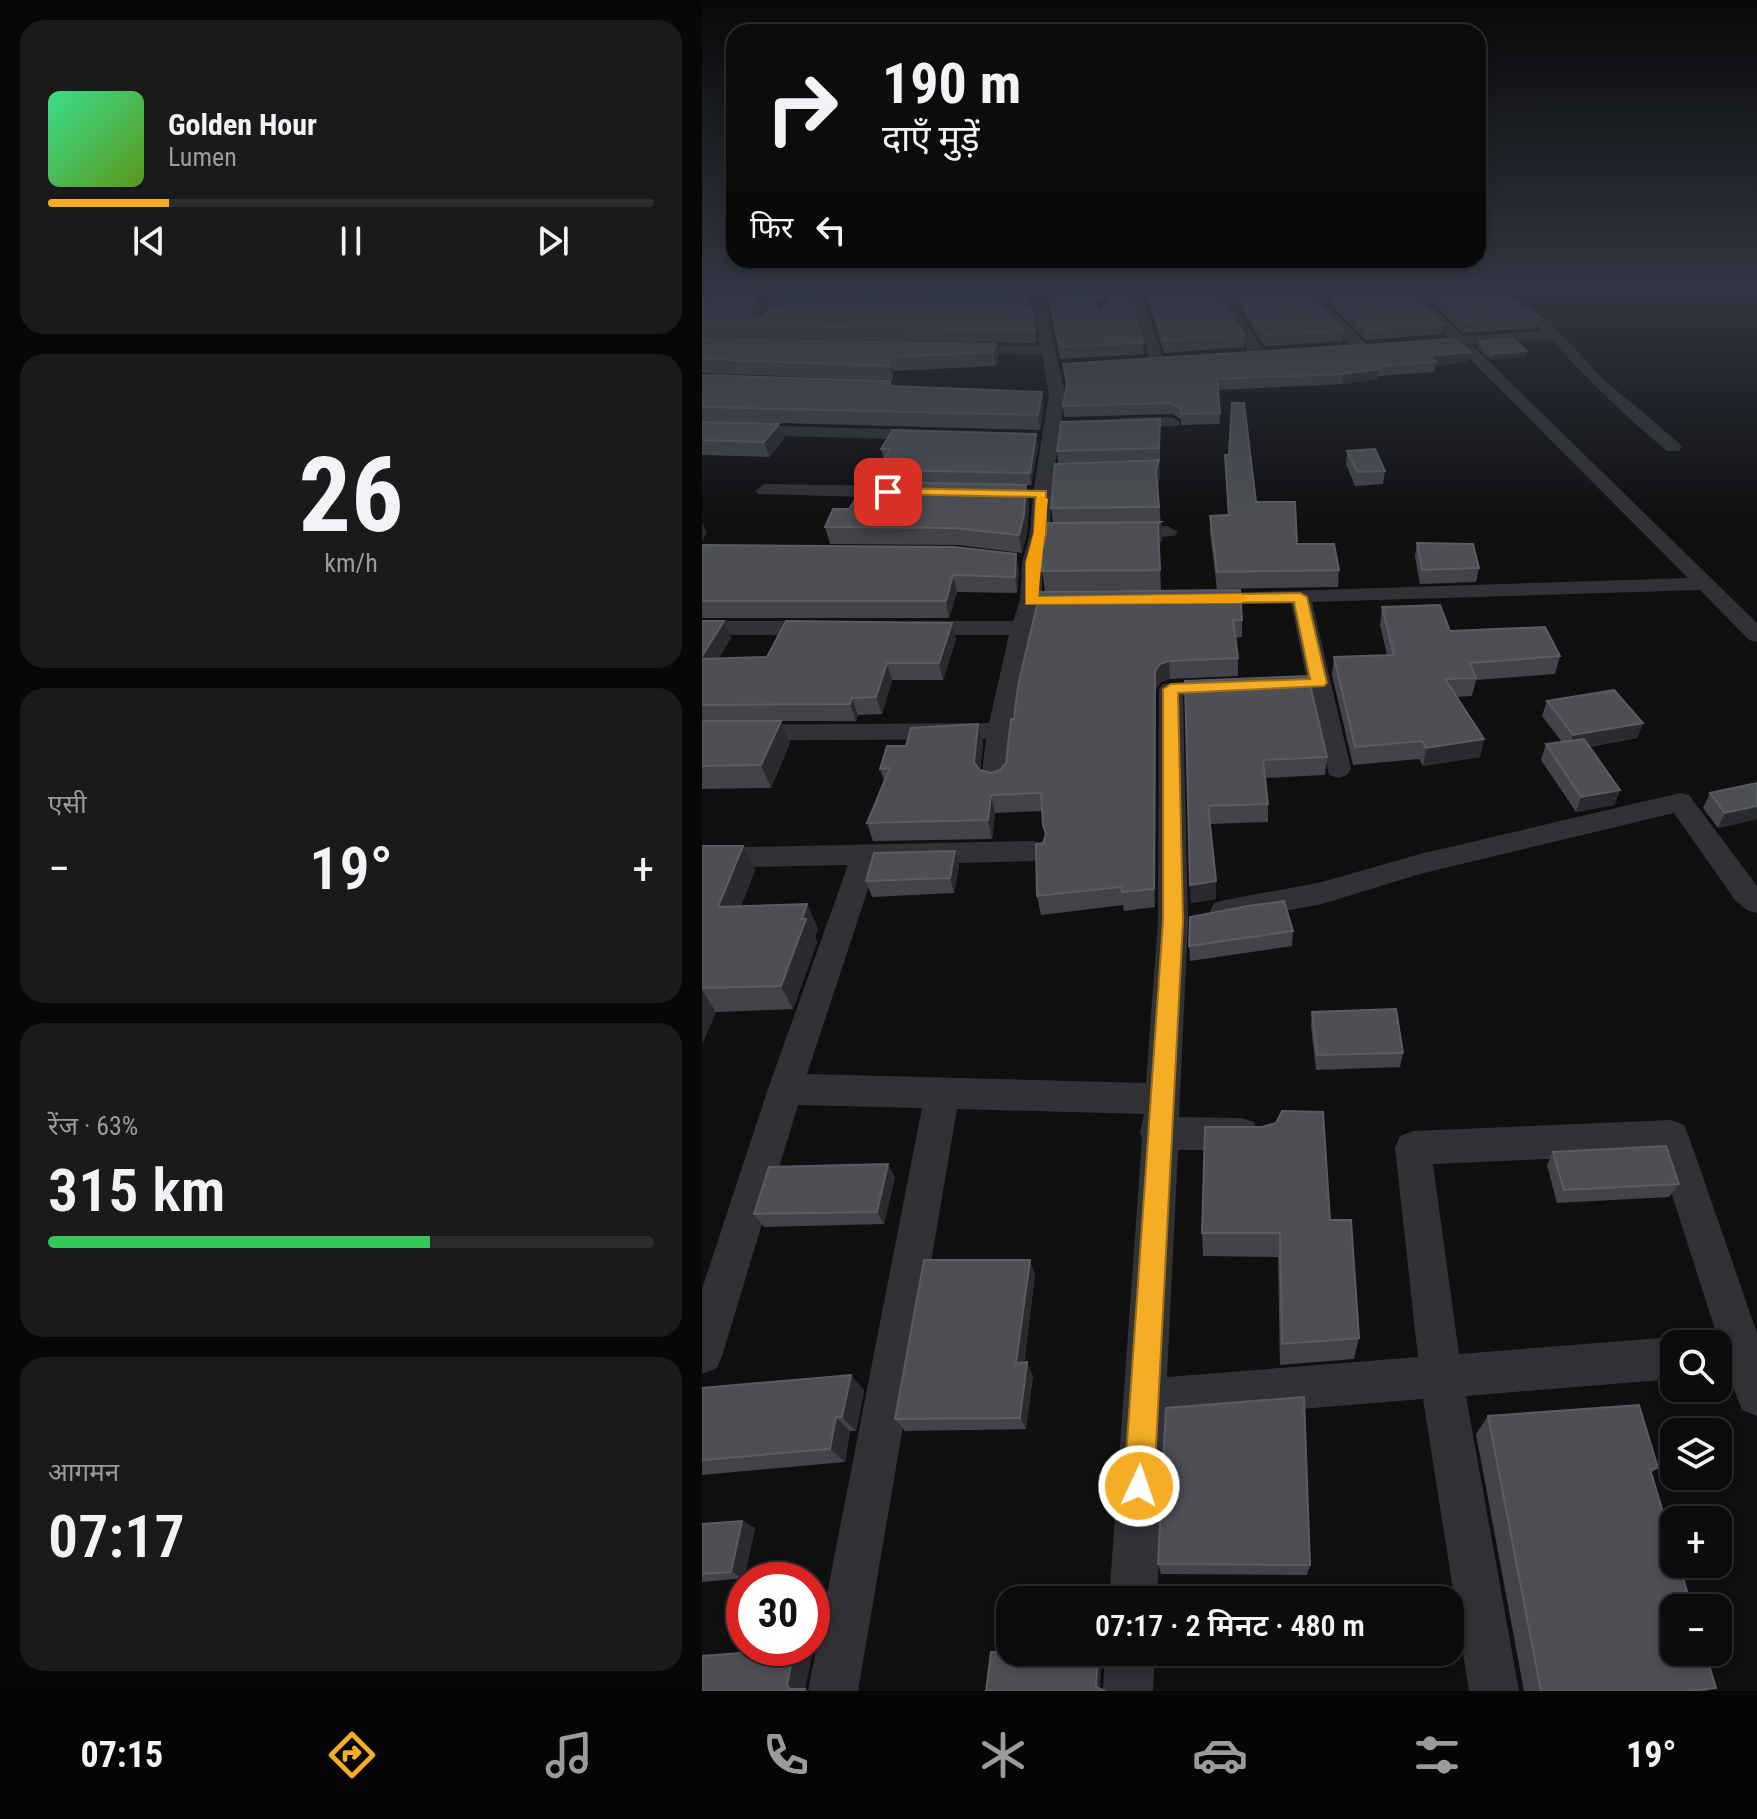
<!DOCTYPE html>
<html lang="hi">
<meta charset="utf-8">
<style>
body{margin:0;font-family:"Roboto Condensed","Noto Sans Devanagari",sans-serif;background:#1a1a1b;color:#f1f3f6;height:100vh;display:flex;flex-direction:column;font-size:30px;white-space:nowrap}
*{box-sizing:border-box;margin:0}
p{font-size:26px;color:#9a9b9d}
.icon{flex:none;width:44px;height:44px;fill:none;stroke:currentColor;stroke-width:2;stroke-linecap:round;stroke-linejoin:round}
.map{position:relative;flex:1;overflow:hidden}
.details{display:flex;flex-direction:column;gap:20px;padding:20px;background:#070707;width:702px}
.details>*{flex:none}
.top-card{position:absolute;left:24px;top:24px;width:760px;height:244px;border-radius:24px;box-shadow:0 4px 12px #0003,0 0 0 2px #2c2c2e;background:#0c0c0d;color:#f1f3f6;overflow:hidden}
.controls{position:absolute;left:958px;top:1330px;display:grid;gap:16px}
.controls a{display:grid;place-items:center;width:72px;height:72px;border-radius:16px;background:#0c0c0d;box-shadow:0 4px 12px #0003,0 0 0 2px #2c2c2e;font-size:40px}
.speed{position:absolute;left:24px;top:1562px;display:flex;gap:16px;font-size:40px;font-weight:700;text-align:center}
.speed>*{display:grid;place-content:center;width:104px;height:104px;border-radius:50%;background:#0c0c0d;box-shadow:0 4px 12px #0003,0 0 0 2px #2c2c2e;line-height:1}
.speed .limit{border:12px solid #d22;background:#fff;color:#111}
.pin{position:absolute;display:grid;place-items:center;width:68px;height:68px;color:#fff;margin:-34px;border-radius:16px;box-shadow:0 4px 12px #0006}
.me{position:absolute;width:88px;margin:-44px;rotate:3deg;stroke-linejoin:round;filter:drop-shadow(0 0 6px #0008)}
.turn{display:flex;align-items:center;gap:28px;height:168px;padding:0 24px;font-size:36px}
.turn .icon{width:104px;height:104px;stroke-width:2.5}
.turn b{display:block;font-size:56px;line-height:68px}
.then{display:flex;align-items:center;height:76px;padding:0 24px;background:#0003;gap:16px;font-size:30px}
.big{font-size:60px;font-weight:600;line-height:1.1}
.details .widget{flex:1;display:flex;flex-direction:column;justify-content:center;gap:12px;min-width:0;padding:0 28px;border-radius:24px;background:#1a1a1b}
.details .dial{align-items:center;gap:0}
.dial b{font-size:104px;line-height:1}
.song{display:flex;align-items:center;gap:24px}
.cover{width:96px;height:96px;border-radius:12px;background:linear-gradient(135deg,hsl(150 70% 55%),hsl(90 70% 35%))}
.played{height:8px;border-radius:4px;background:linear-gradient(90deg,#f4ad25 20%,#2c2c2e 20%)}
.keys{display:flex;justify-content:space-around;direction:ltr}
.heat{display:flex;justify-content:space-between;align-items:center;font-size:44px;direction:ltr}
.charge{height:12px;border-radius:6px;background:linear-gradient(90deg,#34c759 63%,#2c2c2e 0)}
.trip{position:absolute;left:294px;top:1586px;width:468px;height:80px;border-radius:24px;background:#0c0c0d;box-shadow:0 4px 12px #0003,0 0 0 2px #2c2c2e;font-weight:600;line-height:80px;text-align:center}
.tab-bar{display:flex;height:128px;justify-content:space-around;align-items:center;background:#050505;color:#9a9b9d}
.tab-bar .icon{width:56px;height:56px}
.tab-bar .on{color:#f4ad25}
.tab-bar b{font-size:36px;color:#f1f3f6}
main{display:flex;flex:1;min-height:0}
.map>svg:first-child{display:block}
.lines{fill:none;stroke-linecap:round;stroke-linejoin:round}
.minor{fill:#313236;fill-rule:evenodd}
.wall{fill:#434449}
.shaded-wall{fill:#2a2b2e}
.building{fill:#4d4f54;stroke:#5a5c63;stroke-width:2}
.route{fill:#f4ad25;stroke:#9f7018;stroke-width:2}
.slow{fill:#f59e0b}
</style>
<main>
<section class="details">
<div class="widget">
<div class="song"><i class="cover"></i><div><b>Golden Hour</b><p>Lumen</p></div></div>
<div class="played"></div>
<div class="keys"><svg class="icon" aria-label="previous" viewBox="0 0 24 24"><path d="M18 5L8 12l10 7zM5 5v14"/></svg><svg class="icon" aria-label="pause" viewBox="0 0 24 24"><path d="M8 5v14M16 5v14"/></svg><svg class="icon" aria-label="next" viewBox="0 0 24 24"><path d="M6 5l10 7-10 7zM19 5v14"/></svg></div>
</div>
<div class="widget dial"><b>26</b><p>km/h</p></div>
<div class="widget"><p>एसी</p>
<div class="heat"><a>−</a><b class="big">19°</b><a>+</a></div>
</div>
<div class="widget"><p>रेंज · 63%</p><b class="big">315 km</b><div class="charge"></div></div>
<div class="widget"><p>आगमन</p><b class="big">07:17</b></div>
</section>
<div class="map">
<svg width="1055" height="1691" viewBox="0 0 1055 1691">
<rect width="100%" height="100%" fill="#101011"/>
<g class="lines">
<g class="minor">
<path d="M67,284h12l4,14 -8,15 -69,92 -6,2v-16l69,-93z"/>
<path d="M606,285l5,1 4,8 195,2 37,25 54,58 76,64 3,4 -3,4h-12c-42,-35 -79,-71 -116,-112l-80,5 286,279v19l-8,-2 -49,-50 -388,12 39,167 -4,6 -9,3 -9,-3 -20,-84 -46,-1 -4,-5 4,-5 43,-4 -15,-73 -87,2 -11,-6 3,-5 492,-16 -232,-233 -39,1v-6l31,-3 -35,-34 -89,-1 42,42v6h-10l-47,-48h-77l34,53 -7,4 -5,-1 -36,-56 -73,-1 19,61 -7,4 -7,-4 -18,-61h-77l-7,-4 7,-4 249,1 -3,-5zM726,303c51,0 77,-11 115,28l-80,5z"/>
<path d="M293,310l51,2 19,81 -14,101 -1,39 -8,30v38l-9,27 -21,103 -5,49 -4,6 -9,3 -9,-3 -4,-6 5,-41 -284,2v-16l287,-2 20,-88h-95l-11,-7 11,-7h99l7,-20 2,-38 8,-30 3,-39 16,-101 -7,-38 -84,-2 -7,-4 7,-4 82,1 -5,-27 -45,-2 -2,-3z"/>
<path d="M470,417l8,5 -2,4 -57,2 -8,-5 8,-5z"/>
<path d="M0,424l224,6 8,5 -8,5 -224,-6z"/>
<path d="M63,484l132,2 9,6 -9,6 -139,-4 -2,-4z"/>
<path d="M466,526l10,6 -3,4 -50,3 -10,-6 10,-6z"/>
<path d="M0,621h119l11,7 -11,7h-119z"/>
<path d="M519,680l8,2 4,5 -4,5 -46,4 5,225 -9,196 62,1 13,4 5,12 -5,12 -13,4h-63l-11,227 251,-20 -23,-209 5,-12 13,-5 258,-11 13,5 5,12 68,196v83l-15,-6 -6,-15 -77,-241 -226,10 26,190 215,-17 15,7h-15v35l-208,17 53,295h-50l-46,-292 -258,21 -8,180h-48l33,-462 -2,-5 4,-19 -187,-5 -99,582h-50l114,-583 -124,-3 -75,248 -6,15 -15,6v-85l66,-200 80,-224 -146,3v-20l331,-7 10,3 4,7 -4,7 -10,3 -157,4 -69,209 339,9 12,-162 1,-232 4,-5z"/>
<path d="M978,793l9,2 68,91v27l-10,-3 -12,-10 -61,-87 -254,61 -98,30 -97,18 -11,-3 -4,-8 4,-8 11,-3 97,-18 98,-28z"/>
<path d="M403,1652h50l-2,39h-50z"/>
</g>
</g>
<g class="wall">
<path d="M80,284h289l1,6h-33l-9,7 1,11 -248,-2 -3,-13 3,-7z"/>
<path d="M422,284h180l-4,2 -1,5 -175,-1z"/>
<path d="M612,284h207l2,3 -2,10 -14,-5 -188,-1z"/>
<path d="M347,293l50,20 44,30 1,11 -84,5z"/>
<path d="M446,293l96,42v12l-80,6 -15,-49z"/>
<path d="M536,295l106,36 -1,10 -78,5 -27,-41z"/>
<path d="M630,295l111,30 -2,9 -75,6 -35,-35z"/>
<path d="M735,295l101,22 -2,11 -72,5 -29,-27z"/>
<path d="M0,300l60,7 -6,12 1,1 278,10 1,13 -334,-5z"/>
<path d="M0,339l294,5 2,13 -2,9 -103,5v9l-191,-7z"/>
<path d="M777,341l48,10 -1,6 -35,3 -13,-12z"/>
<path d="M766,362l-33,4 -1,6 -55,4 -1,3 -35,5 -125,6 2,34 -39,1v-6l-9,-5 -108,3 -1,-11 3,-20 -3,-22z"/>
<path d="M0,375l189,11 153,20 -4,24 -338,-9z"/>
<path d="M0,422l77,2 5,15 -15,18 -67,-2z"/>
<path d="M458,430v29l-102,4 -1,-12z"/>
<path d="M336,446l-7,39h-24l22,17 -2,31 -5,20 -64,-8 -128,-1 -5,-17 24,-18 31,-27 -3,-12 7,-11 -3,-10z"/>
<path d="M645,451l38,20 -2,13 -28,2 -9,-22z"/>
<path d="M523,455l31,47 41,42 42,26 -1,17 -121,2 -7,-57v-16l18,-1z"/>
<path d="M458,475l-2,11 4,55 -3,2 2,47 -116,1 -3,-20 11,-48 -2,-15z"/>
<path d="M715,543l62,25 -3,14 -56,2 -5,-27z"/>
<path d="M0,545l317,26 -2,22 -60,-1 -8,26h-247z"/>
<path d="M338,592l202,28v17l-7,1 3,20v18l-68,3 -9,3 -5,7 -1,218 -31,4 -1,-6 -82,10 -4,-19 6,-53 2,-5 -3,-27 -47,2 -3,26 -119,2 -6,-18 17,-42 -4,-12 103,-27 -3,28 11,3 9,-3 6,-7z"/>
<path d="M680,607l68,24 110,25 -5,18 -79,6 -4,16 -15,1 27,42 -4,18 -57,9 -4,-7 -66,6 -21,-90 2,-18 53,-2 -7,-30z"/>
<path d="M0,621h22l7,17 -13,21 49,-2 189,-18 -13,41h-51l-10,34 -24,1 -2,6h-75l9,22 -19,45 -69,1z"/>
<path d="M483,681l142,76 -2,18 -60,3 3,26v18l-58,2 6,75 -25,4z"/>
<path d="M845,701l96,22 -6,15 -48,9 31,43 -6,15 -38,7 -35,-52 5,-16 16,-2 -20,-26z"/>
<path d="M1055,783v36l-39,9 -15,-20 7,-15z"/>
<path d="M0,846h41l12,24 -14,36 77,22 -3,9 2,5 -24,67 -77,3 -14,32z"/>
<path d="M257,866l-5,27 -82,4 -6,-16z"/>
<path d="M591,931l-1,15 -102,15 -1,-15z"/>
<path d="M610,1012l91,41 -3,14 -84,3 -5,-44z"/>
<path d="M851,1152l126,32 -10,13 -112,6 -10,-38z"/>
<path d="M193,1177l-11,47 -120,3 -10,-13z"/>
<path d="M628,1220l29,118 -5,21 -74,6 -2,-108 -75,-1 -1,-23z"/>
<path d="M333,1275l-11,88 9,13 -7,53 -121,2 -10,-12z"/>
<path d="M0,1388l162,2 -8,41h-6l-5,31 -143,13z"/>
<path d="M786,1416l170,52 -7,5 65,215 -10,3h-182l-48,-257z"/>
<path d="M40,1521l13,7 -11,50 -42,4v-58z"/>
<path d="M456,1564l152,1 -3,10 -146,-1z"/>
</g>
<g class="shaded-wall">
<path d="M18,284h47v8l-65,7v-13z"/>
<path d="M336,284l1,6 -9,7 1,11 -3,-23z"/>
<path d="M56,294l4,13 -11,20 -4,-13z"/>
<path d="M294,344l2,13 -2,9 -3,-14z"/>
<path d="M825,351l-1,6 -35,3 1,-6z"/>
<path d="M768,352l-2,10 -33,4 1,-4 -5,-6z"/>
<path d="M188,357l3,14v9l-3,-14z"/>
<path d="M677,369l-1,10 -35,5 1,-10z"/>
<path d="M340,392l2,14 -4,24 -2,-15z"/>
<path d="M77,424l5,15 -15,18 -5,-15z"/>
<path d="M334,434l2,12 -7,39 -1,-12z"/>
<path d="M457,460l1,15 -3,12 -1,-15z"/>
<path d="M324,485l3,17 -2,31 -5,20 -3,-18z"/>
<path d="M0,522l5,11 -5,8z"/>
<path d="M459,522l1,19 -3,2 2,47 -3,-66z"/>
<path d="M314,554l3,17 -2,22 -2,-16z"/>
<path d="M251,575l4,17 -8,26 -3,-17z"/>
<path d="M22,621l7,17 -23,38 -6,-12v-8z"/>
<path d="M250,623l4,16 -13,41 -4,-17z"/>
<path d="M467,661l1,18 -9,3 -5,7 -1,218 -1,-18 1,-218 5,-7z"/>
<path d="M185,663l5,17 -10,34 -6,-17z"/>
<path d="M150,698l6,17 -2,6 -6,-17z"/>
<path d="M79,721l9,22 -19,45 -10,-23z"/>
<path d="M941,723l-6,15 -69,12 5,-15z"/>
<path d="M276,724l5,18 -5,40 -4,-19z"/>
<path d="M782,739l-4,18 -57,9 3,-18z"/>
<path d="M918,790l-6,15 -38,7 5,-15z"/>
<path d="M289,795l4,18 -3,26 -4,-19z"/>
<path d="M1055,806v13l-39,9 7,-15z"/>
<path d="M41,846l12,24 -24,61 -13,-24z"/>
<path d="M253,851l4,15 -5,27 -4,-15z"/>
<path d="M514,881v18l-25,4 -1,-18z"/>
<path d="M105,904l11,24 -3,9 2,5 -24,67 -12,-23z"/>
<path d="M0,990l14,22 -14,32z"/>
<path d="M186,1164l7,13 -11,47 -7,-12z"/>
<path d="M328,1260l5,15 -13,101 -6,-13z"/>
<path d="M325,1362l6,14 -7,53 -6,-11z"/>
<path d="M149,1375l13,15 -8,41 -14,-14z"/>
<path d="M134,1417l14,14 -5,31 -15,-13z"/>
<path d="M40,1521l13,7 -11,50 -13,-6z"/>
<path d="M92,1649l18,7 -7,33 7,2h-14l-8,-2 -3,-4z"/>
<path d="M396,1652h2l2,2 -2,37 -4,-4z"/>
</g>
<g class="building">
<path d="M82,284h245v11l-249,-2z"/>
<path d="M347,293h43l7,20 15,-20h15l14,50 -84,4z"/>
<path d="M446,293l68,1 28,41 -80,6z"/>
<path d="M56,294l-11,20 10,6 7,-3 7,-10 260,2 4,21 -333,-5v-25z"/>
<path d="M777,294l25,3 34,20 -72,5 -29,-27z"/>
<path d="M536,295h70l36,36 -79,4z"/>
<path d="M630,295l81,1 30,29 -76,5z"/>
<path d="M0,339l294,5 -3,8 -103,5v9l-188,-7z"/>
<path d="M754,339l14,13 -39,4 5,6 -60,4 3,3 -35,5 -127,5 3,34 -39,1v-5l-10,-6 -108,3 4,-23 -4,-19z"/>
<path d="M811,339l14,12 -35,3 -13,-13z"/>
<path d="M0,375l188,6v5l152,6 -4,23 -336,-8z"/>
<path d="M530,403h12l12,99h39l2,42h37l5,26 -122,2 -7,-56 19,-1 -4,-60h4z"/>
<path d="M458,419l-1,29 -102,3 4,-29z"/>
<path d="M0,422l77,2 -15,18 -62,-2z"/>
<path d="M191,430l143,4 -6,39 -153,-3 13,-21h-9z"/>
<path d="M673,449l10,22 -28,1 -10,-21z"/>
<path d="M457,460l-3,12 3,35 -108,1 4,-44z"/>
<path d="M164,482l160,3 -2,30 -5,20 -65,-7 -129,-1 8,-18h16z"/>
<path d="M459,522l-3,2 2,46 -118,1v-27l6,-21z"/>
<path d="M715,543l56,1 6,24 -57,2z"/>
<path d="M0,545l252,2 62,7 -1,23 -62,-2 -7,26h-244z"/>
<path d="M538,590l2,30h-9l5,38 -69,3 -9,3 -5,7 -1,218 -32,3 -1,-5 -84,9 -1,-52 7,-1 3,-9 -3,-9 -2,-32 -50,2 -3,25 -121,3 23,-55 -10,1 7,-23h19l5,-18 67,-4 -4,39 6,7 11,3 9,-3 6,-7 5,-44h3l4,-33 22,-94z"/>
<path d="M738,605l10,26 95,-4 15,29 -90,7 6,15 -31,1 39,60 -58,9 -4,-7 -67,6 -21,-90 60,-2 -12,-48z"/>
<path d="M0,621h22l-22,35z"/>
<path d="M84,621l166,2 -13,40h-52l-11,34 -24,1 -2,6 -148,1v-46l65,-2z"/>
<path d="M606,676l19,81 -64,3 5,44 -60,2 8,75 -26,4 -5,-204z"/>
<path d="M912,690l29,33 -70,12 -26,-34z"/>
<path d="M0,721h79l-20,44 -59,1z"/>
<path d="M882,739l36,51 -39,7 -35,-53z"/>
<path d="M1055,783v23l-32,7 -15,-20z"/>
<path d="M0,846h41l-25,61 89,-3 -5,15h4l-25,67 -79,2z"/>
<path d="M253,851l-5,27 -84,3 8,-28z"/>
<path d="M582,901l9,30 -104,15 1,-29 58,-11z"/>
<path d="M694,1009l7,44 -86,2 -5,-43z"/>
<path d="M580,1111l41,1 7,108h21l8,118 -77,6 -2,-111h-78l3,-106h57l14,-4z"/>
<path d="M964,1146l13,38 -115,6 -11,-38z"/>
<path d="M186,1164l-11,48 -123,2 15,-47z"/>
<path d="M222,1260h106l-14,103 11,-1 -7,56 -125,1z"/>
<path d="M149,1375l-9,42h-6l-6,32 -128,11v-72z"/>
<path d="M602,1397l6,168 -152,-1 8,-156z"/>
<path d="M937,1405l19,63 -8,1 24,80v15h5l13,44h-18v44h31l11,36 -30,3h-145l-53,-275z"/>
<path d="M40,1521l-11,51 -29,2v-50z"/>
<path d="M92,1649l-7,36 3,4h15l-1,2h-102v-35z"/>
<path d="M289,1652h107l-2,35 9,4h-119z"/>
</g>
<linearGradient id="sky" x2="0" y2="1"><stop stop-color="#090909"/><stop offset="0.55" stop-color="#313743"/><stop offset="1" stop-color="#313743" stop-opacity="0"/></linearGradient>
<rect width="1055" height="521" fill="url(#sky)"/>
<path class="route" d="M186,488l158,3v42l-7,30 -1,34 262,-4 7,4 20,86 -3,3 -146,7 5,228 -29,565 -4,10 -11,5 -10,-5 -5,-10 39,-565v-232l8,-5 139,-5 -16,-77 -268,2v-41l8,-30 2,-36 -152,-3 -2,-2z"/>
<path class="slow" d="M340,496l6,3 -10,98 203,-3 7,4 -7,5 -215,1v-41l8,-30 2,-34z"/>
</svg>
<div class="controls">
<a><svg class="icon" aria-label="search" viewBox="0 0 24 24"><circle cx="10" cy="10" r="6"/><path d="M15 15l6 6"/></svg></a>
<a><svg class="icon" aria-label="layers" viewBox="0 0 24 24"><path d="M12 4l9 5-9 5-9-5zM3 14l9 5 9-5"/></svg></a>
<a>+</a>
<a>−</a>
</div>
<div class="speed"><div class="limit">30</div></div>
<div class="pin" style="left:186px;top:492px;background:#d93025"><svg class="icon" aria-label="arrive" viewBox="0 0 24 24"><path d="M6 21V4h12l-3 4 3 4H6"/></svg></div>
<svg class="me" style="left:437px;top:1486px" viewBox="-20 -20 40 40"><circle r="17" fill="#f4ad25" stroke="#fff" stroke-width="3"/><path d="M0-11L8 9 0 5-8 9z" fill="#fff"/></svg>
<div class="trip">07:17 · 2 मिनट · 480 m</div>
<div class="top-card">
<div class="turn"><svg class="icon" aria-label="right" viewBox="0 0 24 24"><path d="M7 20v-9h11M14 6l5 5-5 5"/></svg><div><b>190 m</b>दाएँ मुड़ें</div></div>
<div class="then">फिर<svg class="icon" aria-label="left" viewBox="0 0 24 24"><path d="M17 20v-9H6M10 6l-5 5 5 5"/></svg></div>
</div>
</div>
</main>
<nav class="tab-bar">
<b>07:15</b>
<svg class="icon on" aria-label="directions" viewBox="0 0 24 24"><path d="M12 3l9 9-9 9-9-9zM9 14v-3h6M13 9l2 2-2 2"/></svg>
<svg class="icon" aria-label="music" viewBox="0 0 24 24"><path d="M9 18V5l10-2v13"/><circle cx="6" cy="18" r="3"/><circle cx="16" cy="16" r="3"/></svg>
<svg class="icon" aria-label="phone" viewBox="0 0 24 24"><path d="M5 4h4l2 5-3 2q2 4 5 5l2-3 5 2v4C11 20 4 13 5 4z"/></svg>
<svg class="icon" aria-label="climate" viewBox="0 0 24 24"><path d="M12 3v18M4 7l16 10M4 17L20 7"/></svg>
<svg class="icon" aria-label="car" viewBox="0 0 24 24"><path d="M5 17H2v-5l4-1 3-4h7l3 4 3 1v5h-3M9 17h6M6 11h13"/><circle cx="7" cy="17" r="2"/><circle cx="17" cy="17" r="2"/></svg>
<svg class="icon" aria-label="filters" viewBox="0 0 24 24"><path d="M4 7h16M4 17h16"/><circle cx="9" cy="7" r="2"/><circle cx="15" cy="17" r="2"/></svg>
<b>19°</b>
</nav>
